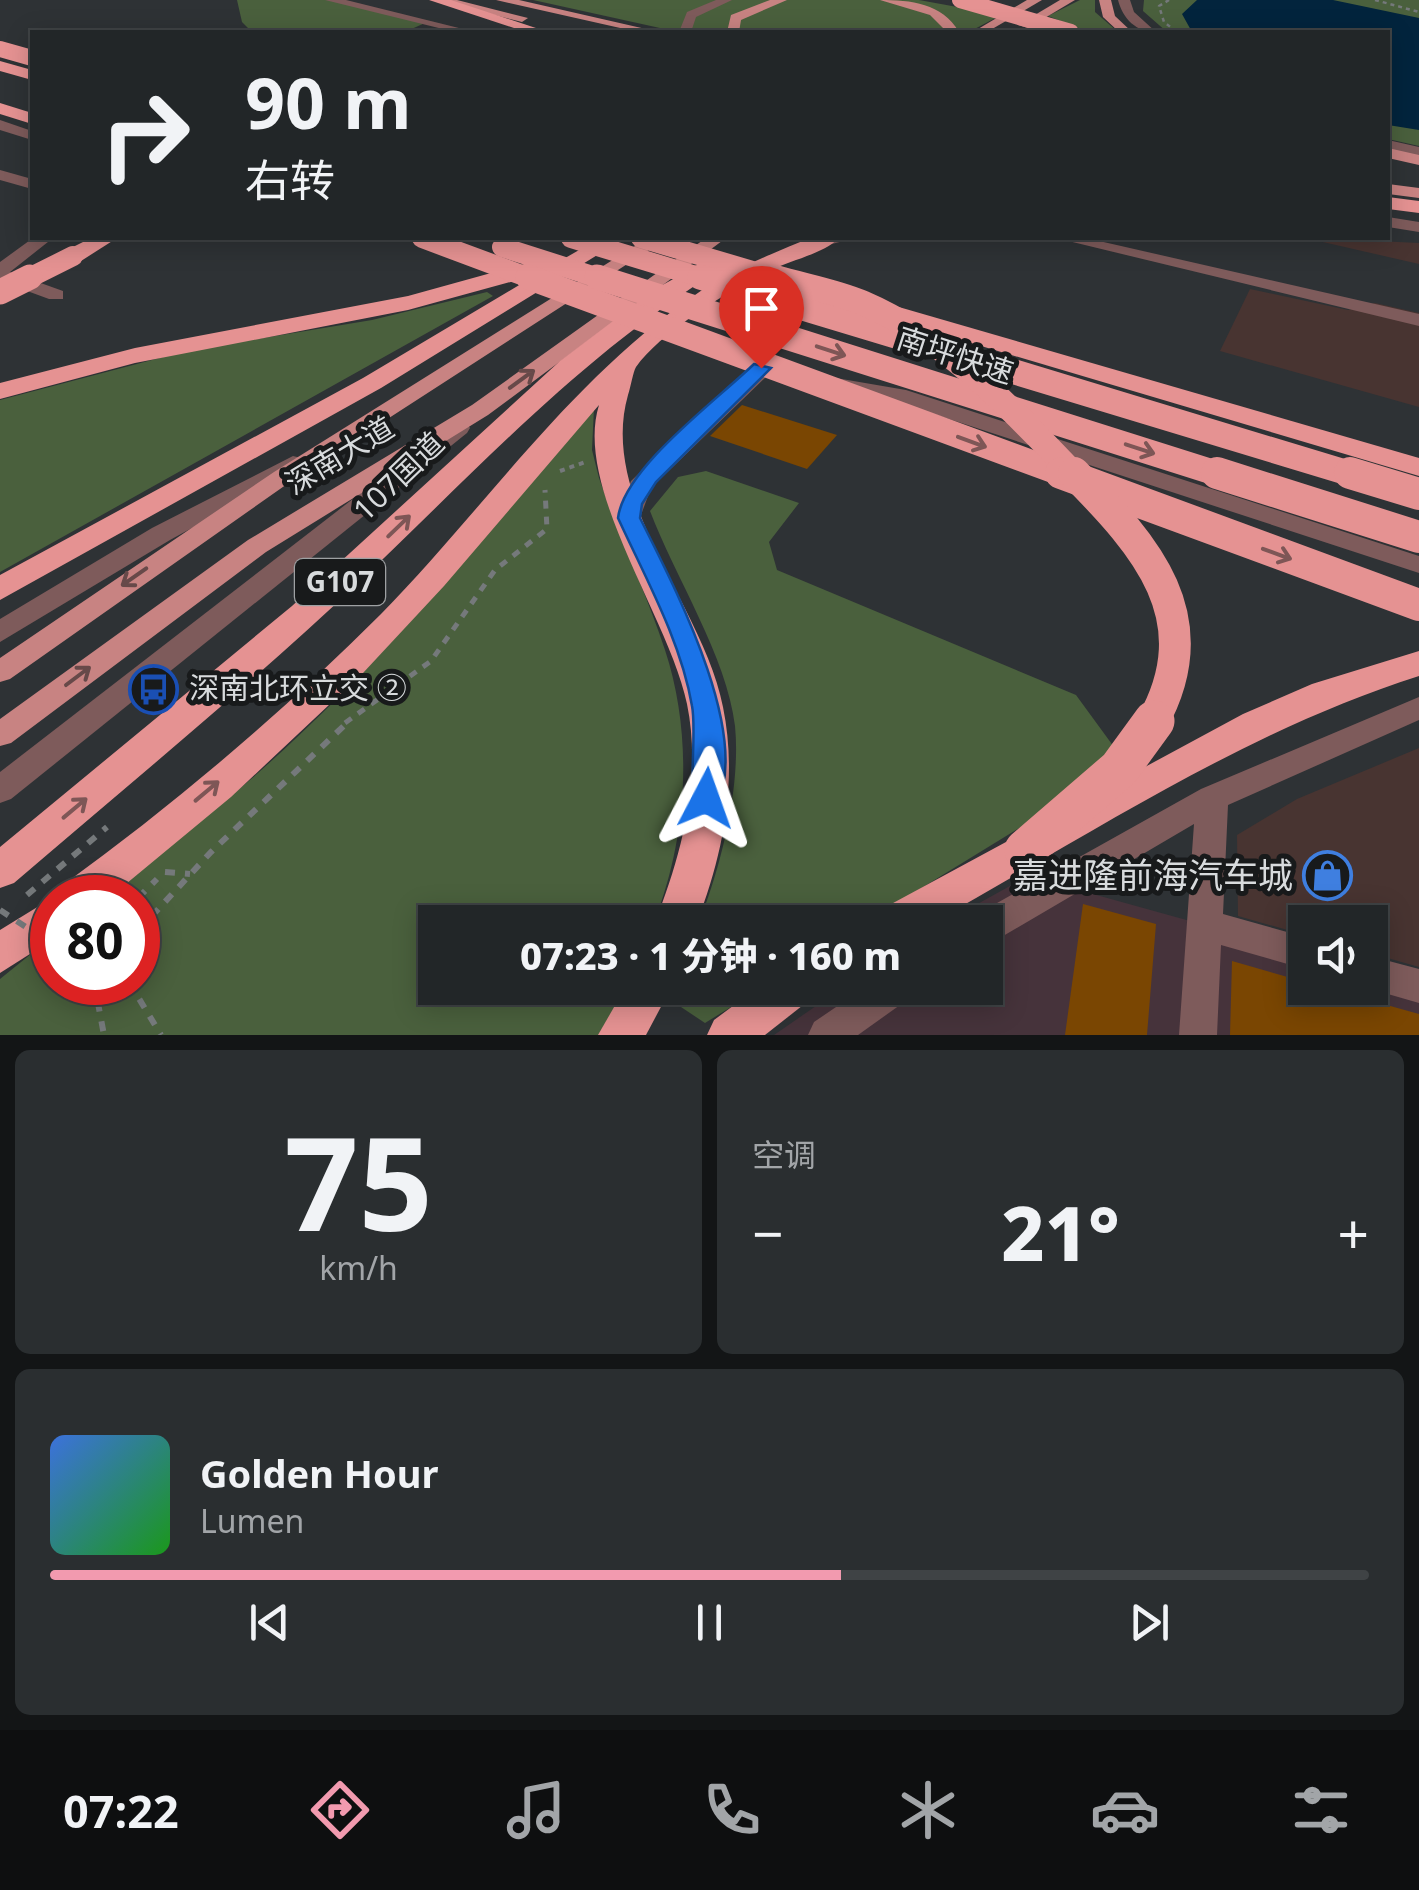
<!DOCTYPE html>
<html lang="zh">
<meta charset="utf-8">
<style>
body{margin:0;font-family:"Noto Sans","Noto Sans SC",sans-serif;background:#2a2e30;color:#f1f3f6;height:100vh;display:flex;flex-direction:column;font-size:38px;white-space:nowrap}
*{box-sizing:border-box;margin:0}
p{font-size:32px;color:#a2a5a8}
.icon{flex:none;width:55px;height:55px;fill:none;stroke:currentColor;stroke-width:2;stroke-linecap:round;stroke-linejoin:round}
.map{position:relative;height:1035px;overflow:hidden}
.drawer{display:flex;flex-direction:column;gap:15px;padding:15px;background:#131516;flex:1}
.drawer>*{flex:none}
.top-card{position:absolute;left:30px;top:30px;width:1360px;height:210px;border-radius:0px;box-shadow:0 5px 25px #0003,0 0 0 2px #3f4345;background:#222628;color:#f1f3f6;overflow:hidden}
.buttons{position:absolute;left:1288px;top:905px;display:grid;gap:20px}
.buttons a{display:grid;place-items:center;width:100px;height:100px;border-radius:0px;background:#222628;box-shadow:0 5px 25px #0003,0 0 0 2px #3f4345;font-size:50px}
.speed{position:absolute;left:30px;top:875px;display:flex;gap:20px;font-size:50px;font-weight:700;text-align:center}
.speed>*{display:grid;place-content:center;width:130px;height:130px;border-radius:50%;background:#222628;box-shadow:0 5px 25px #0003,0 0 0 2px #3f4345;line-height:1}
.speed .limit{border:15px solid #d22;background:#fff;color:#111}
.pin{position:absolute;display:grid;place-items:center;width:85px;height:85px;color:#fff;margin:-102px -42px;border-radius:50% 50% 50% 0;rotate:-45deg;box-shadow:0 0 10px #0007}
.pin .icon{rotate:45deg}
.me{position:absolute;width:110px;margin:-55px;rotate:4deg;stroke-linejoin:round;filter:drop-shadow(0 0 8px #0008)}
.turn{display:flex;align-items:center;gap:35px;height:210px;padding:0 50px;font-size:45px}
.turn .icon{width:130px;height:130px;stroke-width:2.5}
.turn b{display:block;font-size:70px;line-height:85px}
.big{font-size:75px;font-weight:800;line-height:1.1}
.drawer .card{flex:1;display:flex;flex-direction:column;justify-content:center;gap:15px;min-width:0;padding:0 35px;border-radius:15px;background:#2a2e30}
.drawer .dial{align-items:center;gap:0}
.dial b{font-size:130px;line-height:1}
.song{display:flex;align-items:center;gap:30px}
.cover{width:120px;height:120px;border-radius:15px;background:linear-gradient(135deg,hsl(220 70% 55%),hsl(120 70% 35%))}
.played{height:10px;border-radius:5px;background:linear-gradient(90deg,#f29aaf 60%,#3f4345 60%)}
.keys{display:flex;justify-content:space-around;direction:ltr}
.heat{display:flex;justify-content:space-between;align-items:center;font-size:55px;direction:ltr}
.drawer .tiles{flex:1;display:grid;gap:15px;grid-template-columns:1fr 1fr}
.card:last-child{grid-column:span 2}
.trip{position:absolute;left:418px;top:905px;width:585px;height:100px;border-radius:0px;background:#222628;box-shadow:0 5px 25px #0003,0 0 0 2px #3f4345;font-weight:800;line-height:100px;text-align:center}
.tab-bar{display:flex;height:160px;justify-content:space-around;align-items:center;background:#0e0f10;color:#a2a5a8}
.tab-bar .icon{width:70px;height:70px}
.tab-bar .current{color:#f29aaf}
.tab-bar b{font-size:45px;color:#f1f3f6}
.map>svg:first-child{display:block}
.commercial{fill:#483431}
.industrial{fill:#46333b}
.green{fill:#4a603d}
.water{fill:#02243d}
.building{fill:#7a4602}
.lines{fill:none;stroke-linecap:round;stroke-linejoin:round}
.path-far3{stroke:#75797b;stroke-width:2.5;stroke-dasharray:4 4;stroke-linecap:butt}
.path-far2{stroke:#75797b;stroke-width:4;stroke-dasharray:5 5;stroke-linecap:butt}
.path-far1{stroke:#75797b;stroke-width:5;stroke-dasharray:8 8;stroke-linecap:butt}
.path{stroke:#75797b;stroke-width:6;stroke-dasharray:10 10;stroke-linecap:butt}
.minor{fill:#7e5b5b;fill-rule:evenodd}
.major{fill:#c88382;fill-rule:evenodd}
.highway{fill:#e59292;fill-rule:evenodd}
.path-bridge{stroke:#75797b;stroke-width:6;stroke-dasharray:10 10;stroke-linecap:butt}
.highway-bridge-far4{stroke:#e59292;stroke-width:16}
.highway-bridge-far3{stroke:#e59292;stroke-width:20}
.highway-bridge-far2{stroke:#e59292;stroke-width:25}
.highway-bridge-far1{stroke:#e59292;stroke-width:32}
.highway-bridge{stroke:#e59292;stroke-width:41}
.oneway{stroke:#7e5656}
.oneway2{stroke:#674949}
.route{fill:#1a73e8;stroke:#114b97;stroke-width:2.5}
.labels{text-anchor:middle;stroke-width:10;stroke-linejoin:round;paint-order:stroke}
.shield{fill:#181a1b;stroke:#9ea1a3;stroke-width:2.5}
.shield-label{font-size:28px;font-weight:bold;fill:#d8dbdd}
.street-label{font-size:30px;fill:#d8dbdd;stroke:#181a1b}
.poi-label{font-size:30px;fill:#d8dbdd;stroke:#181a1b;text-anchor:start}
.near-poi-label{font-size:35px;fill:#d8dbdd;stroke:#181a1b;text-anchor:end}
</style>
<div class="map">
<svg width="1419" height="1035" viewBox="0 0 1419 1035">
<rect width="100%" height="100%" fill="#2e3235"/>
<g class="commercial">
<path d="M1316,238l103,5v21l-105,-24z"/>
<path d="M1250,289l98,21 27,-7 44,10v94l-199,-56z"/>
<path d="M1419,748v219l-49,-14v-31h-65v13l-67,-19 -1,-81 60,-36z"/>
</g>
<path class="industrial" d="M1028,876l277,77v35l114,-4v51h-645l68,-47h143v-66h-40z"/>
<g class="green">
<path d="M237,0h92l96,23 -18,8 3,1h-158l-10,-10z"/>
<path d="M533,0h386l82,15 -32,17h-291z"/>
<path d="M1080,0h15v12l23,20h-29l-41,-16z"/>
<path d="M1144,0h275v146l-31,-7v-107h-221l-24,-21z"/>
<path d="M487,292l6,4 -493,276v-172l190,-50 182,-30z"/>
<path d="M594,408l-2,42 7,28c20,58 47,114 66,172 29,88 22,188 -11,272h-219v66h191l-25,47h-601v-56l52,-42v45h86v-84l-37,-1c50,-39 102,-77 150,-118 128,-111 234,-243 343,-371z"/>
<path d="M706,471l93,32 -30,39 8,28 299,125 38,52 -44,50 -204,125h-167c22,-55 42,-135 36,-196 -8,-69 -60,-149 -85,-215l28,-34z"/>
<path d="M670,988h92l-57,35 -39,-26z"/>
</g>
<path class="water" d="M1197,0h136l86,18v112l-31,-5v-93h-196l-10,-18z"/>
<g class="building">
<path d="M742,405l95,30 -30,34 -97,-33z"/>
<path d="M1083,904l73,20 -9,111h-82z"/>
<path d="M1232,961l73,21v6h21l93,26v21h-189z"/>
</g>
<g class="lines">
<g class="path-far3">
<path d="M1169,0l-10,6 5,16 13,10"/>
<path d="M1375,0l44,12"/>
</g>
<path class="path-far2" d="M560,471l28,-10"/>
<path class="path-far1" d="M345,723l86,-62 64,-91 52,-41 -2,-39"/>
<g class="path">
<path d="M165,872l25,2"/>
<path d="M27,895l80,-68"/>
<path d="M138,898l19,-19"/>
<path d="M138,931l73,-79 138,-131"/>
<path d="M94,982l10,53"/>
<path d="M129,982l32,53"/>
</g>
<g class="minor">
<path d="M325,0h21l129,32h-20z"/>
<path d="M716,0h16l-36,17 -5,15h-12l8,-20z"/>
<path d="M1118,0h12l4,12 22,20c-20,0 -33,-13 -38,-32z"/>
<path d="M0,120l32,11v9l-32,-10z"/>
<path d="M1388,140l31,7v10l-31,-7z"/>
<path d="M0,170l32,9v10l-32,-9z"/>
<path d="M1388,217l31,5v10l-31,-5z"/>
<path d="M33,238h20l-43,34 53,19v8h-14l-49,-18v-19z"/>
<path d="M821,238h34l-50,13 -9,-5z"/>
<path d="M1056,238h30l333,76v12z"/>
<path d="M761,363l11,6 -3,5 -118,114 -13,35h-18l-4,-5 15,-37 122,-117z"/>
<path d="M830,377l76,13 513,166v17l-525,-172 -72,-13 -3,-5z"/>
<path d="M459,421l8,2 3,5 -3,5 -456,366 -11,4v-31l451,-349z"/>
<path d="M293,456l8,2 4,5 -4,5 -131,72 -170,102v-23l152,-91z"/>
<path d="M1419,697v23l-191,85 -5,109 82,23v32l-84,-24 -4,90h-38l15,-211 -196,115 -13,4v-21h-15l2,-5 229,-128z"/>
<path d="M1370,956l49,13v34l-52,-15z"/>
<path d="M864,988h48l-5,12 -49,35h-50l6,-13z"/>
</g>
<g class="major">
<path d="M435,0h22l71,18 -6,4z"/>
<path d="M496,0h23l140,32h-21z"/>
<path d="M770,0h17l-46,20 -2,12h-12l4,-17z"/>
<path d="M880,0c31,0 62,3 79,32h-12l-17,-17z"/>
<path d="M1027,0h15l-55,32h-14z"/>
<path d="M1060,0h15l-47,28 -10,-3z"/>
<path d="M1099,0h12l4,16 17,16h-13l-16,-15z"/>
<path d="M1388,148l31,7v10l-31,-7z"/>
<path d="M1388,184l31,4v10l-31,-4z"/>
<path d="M706,238h20l-238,177 -222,137 -255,191 -11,3v-27l248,-179 224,-135z"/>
<path d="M643,241l9,5 -3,4 -359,232 -280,197 -10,3v-24l274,-186z"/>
</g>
<g class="highway">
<path d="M429,0h22l97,32h-22z"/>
<path d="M0,61l32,9v10l-32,-9z"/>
<path d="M0,103l32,10v11l-32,-10z"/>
<path d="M1388,197l31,4v12l-31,-4z"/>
<path d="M91,238h26l-36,23h-16v-10z"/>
<path d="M600,238h25l-244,150 -381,212v-25l363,-197 173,-103 -128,35 -273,53 -135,36v-16l135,-35 273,-52 134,-37 11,6z"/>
<path d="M810,238h29c-16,16 -48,22 -68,32 -38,18 -111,62 -135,97 -3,5 -5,19 -8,28 -30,105 76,212 95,312 15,73 0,148 -26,215h-42c27,-68 47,-145 32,-218 -17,-85 -114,-216 -88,-299l-155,181 -81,87 -132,124 -122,101h-52l6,-13c113,-82 219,-172 318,-271 104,-106 190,-235 314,-319 36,-25 76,-41 115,-57z"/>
<path d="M715,256l8,2v10c-140,85 -248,204 -366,316 -110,104 -228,200 -343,299l-14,5v-41l292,-241 268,-245 97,-73z"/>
<path d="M885,303l534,155v18l-542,-161v-10z"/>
<path d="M1419,651v25c-173,55 -327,157 -485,246h-58l6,-13 361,-195 69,-30z"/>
<path d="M52,898v42l-52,33v-43z"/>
<path d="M625,988h46l-25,47h-48z"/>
<path d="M757,988h56l-6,14 -42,33h-58l7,-15z"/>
</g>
<path class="path-bridge" d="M0,910l52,34"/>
<g class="highway-bridge-far4">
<path d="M960,0l111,32"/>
<path d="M0,49l32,9"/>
</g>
<g class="highway-bridge-far3">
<path d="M422,238l113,42"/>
<path d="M571,238l138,42"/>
<path d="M641,238l142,42"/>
<path d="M502,247l103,33"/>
<path d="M25,280l48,-24"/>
</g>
<g class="highway-bridge-far2">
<path d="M528,277l540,199"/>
<path d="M597,277l628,199"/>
<path d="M700,277l199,60"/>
<path d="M774,277c30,9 61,14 89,26 86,37 149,107 213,173"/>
<path d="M0,292l30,-15"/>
<path d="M962,356l396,120"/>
</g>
<g class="highway-bridge-far1">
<path d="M1061,473l358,132"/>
<path d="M1074,473c72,73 137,145 78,250"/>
<path d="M1217,473l202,64"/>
<path d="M1350,473l69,21"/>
</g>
<path class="highway-bridge" d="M1025,850l94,-81 35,-48"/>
</g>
<defs><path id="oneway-shaft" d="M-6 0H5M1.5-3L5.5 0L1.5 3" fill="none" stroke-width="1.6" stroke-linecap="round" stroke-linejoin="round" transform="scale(2.5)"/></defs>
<g class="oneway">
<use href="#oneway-shaft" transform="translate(831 351) rotate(18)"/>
<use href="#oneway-shaft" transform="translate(972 442) rotate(20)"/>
<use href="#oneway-shaft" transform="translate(1140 449) rotate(18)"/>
<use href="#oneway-shaft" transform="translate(399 526) rotate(-44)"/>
<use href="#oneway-shaft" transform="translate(1277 554) rotate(20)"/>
<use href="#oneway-shaft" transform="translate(207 791) rotate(-40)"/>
<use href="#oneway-shaft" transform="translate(75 808) rotate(-40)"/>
</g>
<g class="oneway2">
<use href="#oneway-shaft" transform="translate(522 379) rotate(-36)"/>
<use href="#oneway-shaft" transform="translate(134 577) rotate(145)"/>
<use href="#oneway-shaft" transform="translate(78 676) rotate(-37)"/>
</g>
<path class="route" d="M754,364l17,4 -115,114 -14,22 -2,14c33,66 113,217 76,288h-20c-8,-15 1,-76 -4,-100 -11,-65 -47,-129 -74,-188 6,-50 99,-118 136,-154z"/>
<defs>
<symbol id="bus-ring" viewBox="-11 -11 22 22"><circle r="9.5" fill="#181a1b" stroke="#1a4fb4" stroke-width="1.5"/><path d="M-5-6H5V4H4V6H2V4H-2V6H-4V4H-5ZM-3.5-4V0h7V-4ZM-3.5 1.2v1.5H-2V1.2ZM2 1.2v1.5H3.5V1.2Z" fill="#1a4fb4"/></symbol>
<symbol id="shop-ring" viewBox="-11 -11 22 22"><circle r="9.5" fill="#181a1b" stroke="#3f7fe0" stroke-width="1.5"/><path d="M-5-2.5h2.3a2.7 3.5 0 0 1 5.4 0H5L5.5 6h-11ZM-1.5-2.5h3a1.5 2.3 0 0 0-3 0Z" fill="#3f7fe0"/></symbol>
</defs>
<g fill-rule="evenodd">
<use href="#bus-ring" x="126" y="662" width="55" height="55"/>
<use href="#shop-ring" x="1300" y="848" width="55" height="55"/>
</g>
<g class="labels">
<rect class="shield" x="295" y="559" width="90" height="46" rx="8"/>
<g class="shield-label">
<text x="340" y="592">G107</text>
</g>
<g class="street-label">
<text transform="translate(955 356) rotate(18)" y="10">南坪快速</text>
<text transform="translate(340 456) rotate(-31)" y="10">深南大道</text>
<text transform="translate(399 477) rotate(-44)" y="10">107国道</text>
</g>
<g class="poi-label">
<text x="189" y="699">深南北环立交 ②</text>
</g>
<g class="near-poi-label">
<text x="1293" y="888">嘉进隆前海汽车城</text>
</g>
</g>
</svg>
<div class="buttons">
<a><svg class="icon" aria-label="sound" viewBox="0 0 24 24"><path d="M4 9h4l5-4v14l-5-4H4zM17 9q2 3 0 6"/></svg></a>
</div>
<div class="speed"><div class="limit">80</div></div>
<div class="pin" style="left:761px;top:368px;background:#d93025"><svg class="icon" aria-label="arrive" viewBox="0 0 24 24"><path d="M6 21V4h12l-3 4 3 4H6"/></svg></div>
<svg class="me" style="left:706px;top:798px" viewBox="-20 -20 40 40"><path d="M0-17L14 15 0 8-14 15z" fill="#1a73e8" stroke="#fff" stroke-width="4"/></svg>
<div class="trip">07:23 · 1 分钟 · 160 m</div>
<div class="top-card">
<div class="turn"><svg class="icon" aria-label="right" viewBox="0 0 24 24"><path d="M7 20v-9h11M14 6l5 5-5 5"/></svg><div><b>90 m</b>右转</div></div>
</div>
</div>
<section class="drawer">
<div class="tiles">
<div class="card dial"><b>75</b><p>km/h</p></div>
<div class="card"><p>空调</p>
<div class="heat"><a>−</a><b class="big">21°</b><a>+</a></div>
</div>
<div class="card">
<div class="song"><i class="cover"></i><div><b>Golden Hour</b><p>Lumen</p></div></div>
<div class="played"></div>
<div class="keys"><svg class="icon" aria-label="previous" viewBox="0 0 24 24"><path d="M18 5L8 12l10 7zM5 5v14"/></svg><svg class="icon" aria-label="pause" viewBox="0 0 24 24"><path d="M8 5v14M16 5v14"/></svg><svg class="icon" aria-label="next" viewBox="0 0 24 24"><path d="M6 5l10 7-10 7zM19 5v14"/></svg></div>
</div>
</div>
</section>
<nav class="tab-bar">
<b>07:22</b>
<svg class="icon current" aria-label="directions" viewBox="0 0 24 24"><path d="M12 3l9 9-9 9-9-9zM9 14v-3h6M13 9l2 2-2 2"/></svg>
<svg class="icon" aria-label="music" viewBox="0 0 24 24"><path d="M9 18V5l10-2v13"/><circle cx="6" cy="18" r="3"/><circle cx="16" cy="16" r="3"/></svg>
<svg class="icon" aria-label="phone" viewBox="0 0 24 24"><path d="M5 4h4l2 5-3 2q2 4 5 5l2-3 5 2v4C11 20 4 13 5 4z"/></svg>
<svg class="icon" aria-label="climate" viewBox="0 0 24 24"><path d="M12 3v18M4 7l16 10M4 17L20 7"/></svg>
<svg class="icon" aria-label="car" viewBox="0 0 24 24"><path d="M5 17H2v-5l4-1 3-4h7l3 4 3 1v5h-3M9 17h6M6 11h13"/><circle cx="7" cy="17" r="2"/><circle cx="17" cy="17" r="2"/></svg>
<svg class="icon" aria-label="filters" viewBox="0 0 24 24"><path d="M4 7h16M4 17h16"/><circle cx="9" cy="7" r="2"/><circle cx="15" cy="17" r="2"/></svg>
</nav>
